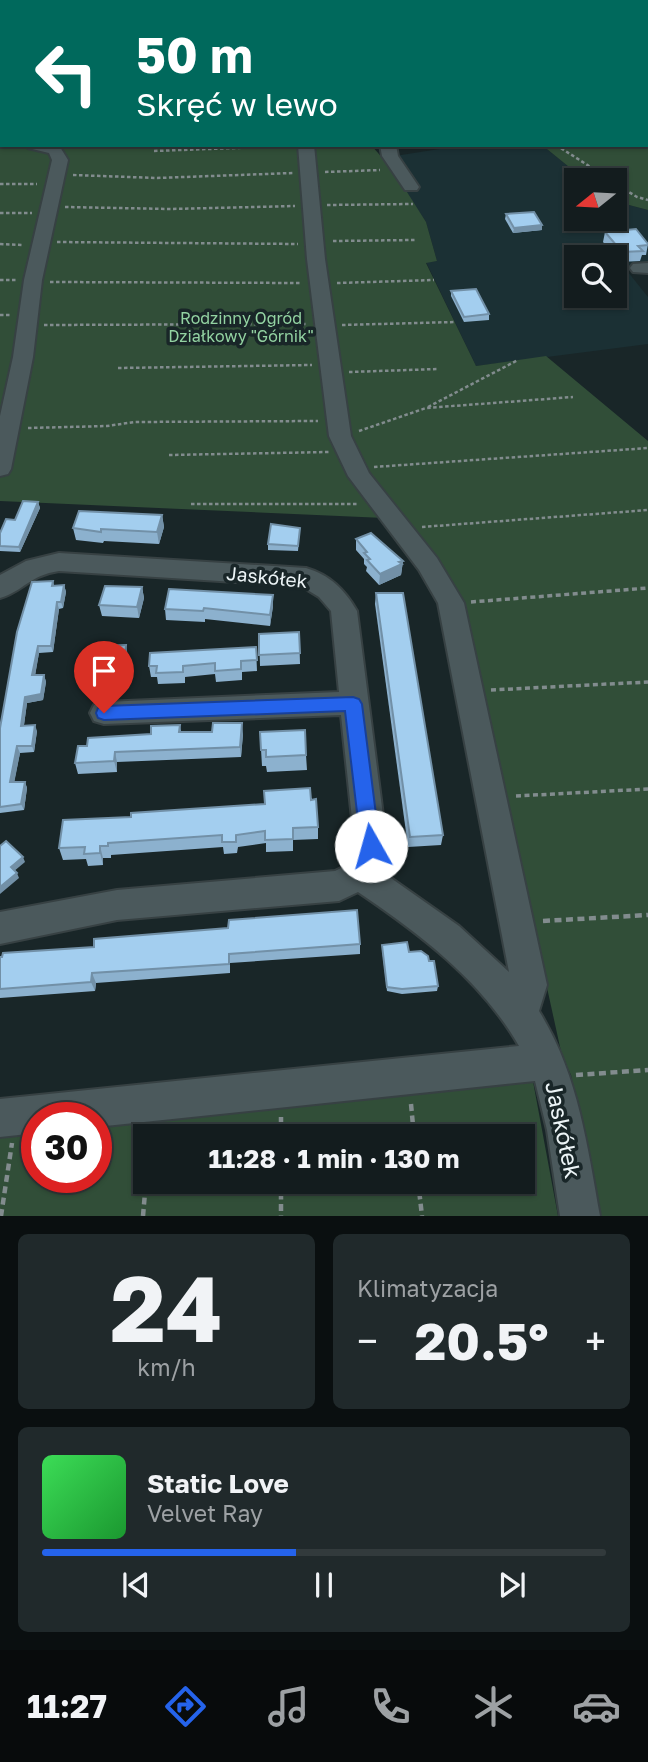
<!DOCTYPE html>
<html lang="pl">
<meta charset="utf-8">
<style>
body{margin:0;font-family:"Golos Text",sans-serif;background:#20292b;color:#f1f3f6;height:100vh;display:flex;flex-direction:column;font-size:26px;white-space:nowrap}
*{box-sizing:border-box;margin:0}
p{font-size:23px;color:#9da1a4}
.icon{flex:none;width:38px;height:38px;fill:none;stroke:currentColor;stroke-width:2;stroke-linecap:round;stroke-linejoin:round}
.map{position:relative;height:1216px;overflow:hidden}
.side{display:flex;flex-direction:column;gap:18px;padding:18px;background:#0a0f10;flex:1}
.side>*{flex:none}
.hud{position:absolute;left:0px;top:0px;width:649px;height:147px;box-shadow:0 2px 5px #0004,0 0 0 2px #323a3c;background:#00695c;color:#fff;overflow:hidden}
.needle{width:46px;rotate:252deg}
.controls{position:absolute;left:564px;top:168px;display:grid;gap:14px}
.controls a{display:grid;place-items:center;width:63px;height:63px;border-radius:0px;background:#131c1e;box-shadow:0 2px 5px #0004,0 0 0 2px #323a3c;font-size:35px}
.speed{position:absolute;left:21px;top:1102px;display:flex;gap:14px;font-size:35px;font-weight:700;text-align:center}
.speed>*{display:grid;place-content:center;width:91px;height:91px;border-radius:50%;background:#131c1e;box-shadow:0 2px 5px #0004,0 0 0 2px #323a3c;line-height:1}
.speed .limit{border:10px solid #d22;background:#fff;color:#111}
.pin{position:absolute;display:grid;place-items:center;width:60px;height:60px;color:#fff;margin:-72px -30px;border-radius:50% 50% 50% 0;rotate:-45deg;box-shadow:0 0 7px #0007}
.pin .icon{rotate:45deg}
.me{position:absolute;width:77px;margin:-38px;rotate:353deg;stroke-linejoin:round;filter:drop-shadow(0 0 5px #0008)}
.turn{display:flex;align-items:center;gap:24px;height:147px;padding:0 21px;font-size:32px}
.turn .icon{width:91px;height:91px;stroke-width:2.5}
.turn b{display:block;font-size:49px;line-height:60px}
.big{font-size:52px;font-weight:700;line-height:1.1}
.side .tile{flex:1;display:flex;flex-direction:column;justify-content:center;gap:10px;min-width:0;padding:0 24px;border-radius:10px;background:#20292b}
.side .dial{align-items:center;gap:0}
.dial b{font-size:91px;line-height:1}
.song{display:flex;align-items:center;gap:21px}
.cover{width:84px;height:84px;border-radius:10px;background:linear-gradient(135deg,hsl(130 70% 55%),hsl(130 70% 35%))}
.played{height:7px;border-radius:4px;background:linear-gradient(90deg,#2563eb 45%,#323a3c 45%)}
.keys{display:flex;justify-content:space-around;direction:ltr}
.heat{display:flex;justify-content:space-between;align-items:center;font-size:38px;direction:ltr}
.side .tiles{flex:1;display:grid;gap:18px;grid-template-columns:1fr 1fr}
.tile:last-child{grid-column:span 2}
.trip{position:absolute;left:133px;top:1124px;width:402px;height:70px;border-radius:0px;background:#131c1e;box-shadow:0 2px 5px #0004,0 0 0 2px #323a3c;font-weight:700;line-height:70px;text-align:center}
.tab-bar{display:flex;height:112px;justify-content:space-around;align-items:center;background:#080b0c;color:#9da1a4}
.tab-bar .icon{width:49px;height:49px}
.tab-bar .on{color:#2563eb}
.tab-bar b{font-size:32px;color:#f1f3f6}
.map>svg:first-child{display:block}
.built{fill:#1b3034;fill-rule:evenodd}
.green{fill:#314e38;fill-rule:evenodd}
.lines{fill:none;stroke-linecap:round;stroke-linejoin:round}
.minor-casing{stroke:#374143;stroke-width:4}
.path-far3{stroke:#828c8e;stroke-width:2;stroke-dasharray:2.5 2;stroke-linecap:butt}
.path-far2{stroke:#828c8e;stroke-width:2.5;stroke-dasharray:3.5 2.5;stroke-linecap:butt}
.path-far1{stroke:#828c8e;stroke-width:3.5;stroke-dasharray:5 3.5;stroke-linecap:butt}
.path{stroke:#828c8e;stroke-width:4.5;stroke-dasharray:7 4.5;stroke-linecap:butt}
.minor{fill:#4b595c;fill-rule:evenodd}
.wall{fill:#8cb1ce}
.shaded-wall{fill:#7290a7}
.building{fill:#a3ceef;stroke:#7290a7;stroke-width:2}
.route{fill:#2563eb;stroke:#184099;stroke-width:2}
.labels{text-anchor:middle;stroke-width:7;stroke-linejoin:round;paint-order:stroke}
.far-park-label{font-size:16px;fill:#93d3a2;stroke:#192628}
.street-label{font-size:19px;fill:#ecf4f6;stroke:#192628}
.near-street-label{font-size:23px;fill:#ecf4f6;stroke:#192628}
</style>
<div class="map">
<svg width="648" height="1216" viewBox="0 0 648 1216">
<rect width="100%" height="100%" fill="#192628"/>
<path class="built" d="M465,145h77l43,35h-9v39h38v-18l34,9v55l-24,2 24,30v47l-172,22 -50,-104 11,-1 -11,-39 -44,-64zM576,257h38v39h-38z"/>
<g class="green">
<path d="M284,0h364v210l-34,-9v-21h-29l-43,-35h106v-143z"/>
<path d="M0,144l38,6 7,-5h326l22,25 33,52 11,39 -11,2 50,103 70,-10 102,85v775h-51l-26,-141 -9,-19 -98,-447 -26,-49 -31,-41 -407,-18z"/>
<path d="M532,1076l26,140h-558v-107zM37,1118h59v60h-59zM145,1136h378v45h-378z"/>
</g>
<g class="lines">
<defs>
<g id="minor">
<rect x="284" y="0" width="12" height="2"/>
<rect x="328" y="0" width="12" height="2"/>
<rect x="0" y="135" width="2" height="8"/>
<path d="M26,145l34,2 8,13 -26,120 -9,77 -22,112 -3,5 -8,2v-60l13,-59 11,-77 28,-120 -3,-7 -21,-5z"/>
<path d="M298,145h16l11,114 26,177 18,37 68,85 27,45 83,382 -8,26c39,63 48,133 61,205h-40l-13,-86 -12,-49 -439,46v-9h-59v15l-37,4v-38l519,-53c-38,-66 -99,-112 -161,-154l-19,9 -222,19 -117,24v-32l117,-22 218,-19 12,-6 8,-18 -14,-132 -237,9 -10,-3 -4,-8 4,-8 10,-3 235,-10 -8,-81 -12,-14 -18,-11 -242,-15c-29,4 -37,21 -59,27v-23l26,-14 33,-8 247,15c24,7 39,22 51,43l30,236 -9,22 81,57 50,46 -71,-369 -19,-33 -71,-94 -19,-40 -22,-177z"/>
<path d="M380,145h16l2,11 21,31 -2,3h-12l-23,-34z"/>
<path d="M648,263v10l-15,-1 -3,-4 3,-4z"/>
</g>
</defs>
<use href="#minor" class="minor-casing"/>
<path class="path-far3" d="M618,0l6,2"/>
<g class="path-far2">
<path d="M556,145l55,35"/>
<path d="M154,151l136,-5"/>
<path d="M325,172l55,-2"/>
<path d="M73,175l84,3 136,-5"/>
<path d="M614,183l23,14 11,3"/>
<path d="M0,184h37"/>
<path d="M327,205l86,-1"/>
<path d="M65,207l106,2 124,-3"/>
<path d="M0,213h32"/>
<path d="M333,241l82,-1"/>
<path d="M57,242l241,2"/>
<path d="M0,244l24,1"/>
<path d="M0,280h17"/>
<path d="M50,282l251,1"/>
<path d="M337,283l97,-3"/>
<path d="M0,315h10"/>
<path d="M44,325l262,-1"/>
<path d="M342,325l113,-3"/>
<path d="M118,368l194,-3"/>
<path d="M349,372l89,-3"/>
<path d="M428,407l90,-47"/>
<path d="M28,428l79,-2 28,-4 183,-1"/>
<path d="M359,431l67,-23 147,-11"/>
<path d="M169,455l160,-3"/>
<path d="M374,467l274,-19"/>
<path d="M191,504h168"/>
<path d="M422,527l226,-17"/>
</g>
<g class="path-far1">
<path d="M471,602l177,-14"/>
<path d="M491,690l157,-8"/>
<path d="M516,796l132,-7"/>
</g>
<g class="path">
<path d="M543,921l105,-6"/>
<path d="M576,1075l72,-5"/>
<path d="M411,1104l3,32"/>
<path d="M281,1117v19"/>
<path d="M281,1181v35"/>
<path d="M418,1181l4,35"/>
<path d="M1,1216l11,-73"/>
<path d="M143,1216l3,-35"/>
</g>
<use href="#minor" class="minor"/>
</g>
<g class="wall">
<path d="M0,0h174v2h-172v58h-2z"/>
<path d="M506,214l36,11v5l-29,3 -8,-14z"/>
<path d="M605,232l43,12 -2,11h-4l-2,6 -20,1 -17,-20z"/>
<path d="M451,291l38,23v6l-25,2 -13,-26z"/>
<path d="M38,502l2,6 -20,44 -20,-1v-18l15,-13z"/>
<path d="M162,515l2,12 -5,17 -55,-3 -1,2 -27,-3 -3,-12z"/>
<path d="M300,528l-2,23 -30,-1v-6z"/>
<path d="M356,539l47,22 -2,14 -22,10 -13,-14 1,-4 -3,-3v-5l-8,-9z"/>
<path d="M53,581l1,5 10,-1 2,7 -3,16 -4,1 -6,43 -14,1 -4,22h9l2,7 -3,18 -16,3 -3,22 13,6 -3,21 -14,1 -6,29h11l2,6 -3,22 -24,3v-85z"/>
<path d="M142,587l2,11 -5,20 -37,-2 -3,-11z"/>
<path d="M376,593l67,242 -2,10 -33,2 -33,-243z"/>
<path d="M273,606l-3,20 -65,-7v3l-39,-2 -1,-11z"/>
<path d="M299,632l1,32 -40,2 -1,-32z"/>
<path d="M256,647l1,24 -15,1v8l-26,2 -1,-8 -30,3v6l-27,1 -1,-7h-6l-2,-11z"/>
<path d="M128,656l-2,21 -26,1 -2,-7h-6l-2,-11z"/>
<path d="M180,725l1,7 62,2 -2,23 -124,5v10l-39,2 -3,-11 12,-17 64,-12z"/>
<path d="M260,732l46,23 1,15 -40,2 -1,-6h-4z"/>
<path d="M311,800l7,27v12l-25,1v11l-27,1v-9l-28,4 -1,6 -13,1 -1,-7 -112,8v3h-8v7l-15,1 -2,-7 -23,1 -4,-12 72,-31z"/>
<path d="M360,944v10l-130,9v10l-134,10 -1,8 -95,7v-41z"/>
<path d="M382,945l27,7 29,34 -1,5 -35,3 -15,-3 -5,-42z"/>
</g>
<g class="shaded-wall">
<path d="M542,225v5l-29,3 1,-5z"/>
<path d="M38,502l2,6 -20,44 -1,-5z"/>
<path d="M162,515l2,12 -5,17 -2,-12z"/>
<path d="M403,561l-2,14 -22,10 1,-11z"/>
<path d="M64,585l2,7 -3,16 -2,-6z"/>
<path d="M142,587l2,11 -5,20 -2,-11z"/>
<path d="M273,595v11l-3,20v-11z"/>
<path d="M57,602l2,7 -6,43 -2,-6z"/>
<path d="M126,645l2,11 -2,21 -2,-11z"/>
<path d="M38,646l1,7 -5,29 -2,-7z"/>
<path d="M44,675l2,7 -3,18 -16,3 -4,29 -2,-6 4,-29z"/>
<path d="M242,723l1,11 -2,23 -1,-10z"/>
<path d="M35,725l2,6 -3,21 -2,-6z"/>
<path d="M17,746l3,7 -7,36 -3,-7z"/>
<path d="M115,752l2,10v10l-3,-11z"/>
<path d="M25,782l2,6 -3,22 -3,-6z"/>
<path d="M100,846l3,12v7l-3,-12z"/>
<path d="M23,857l2,5 -12,10 -2,-5z"/>
<path d="M17,873l2,5 -19,16v-7z"/>
<path d="M92,973l4,10 -1,8 -4,-9z"/>
</g>
<g class="building">
<path d="M0,0h170v2h-168v44h-2v-3l2,-1 -1,-9h-1z"/>
<path d="M534,212l8,13 -28,3 -8,-14z"/>
<path d="M636,229l12,15v1l-10,1 5,5 -21,1 -17,-20z"/>
<path d="M476,289l13,25 -25,3 -13,-26z"/>
<path d="M23,501l15,1 -19,45 -19,-1v-13l6,-14 9,1z"/>
<path d="M79,511l83,4 -5,17 -56,-3v3l-28,-4z"/>
<path d="M271,524l29,4 -2,18 -30,-2z"/>
<path d="M371,533l32,28 -4,1 3,2 -22,10 -13,-14 3,-1 -6,-6 3,-1 -11,-13z"/>
<path d="M53,581l-1,5 12,-1 -3,17h-4l-6,44h-13l-6,29h12l-3,19 -16,3 -4,29 14,-1 -3,21h-15l-7,36h15l-4,22 -21,3v-79l17,-96 15,-50z"/>
<path d="M105,586l37,1 -5,20 -38,-2z"/>
<path d="M169,589l104,6 -3,20 -66,-7 -1,3 -38,-2z"/>
<path d="M376,593h27l40,242 -33,2z"/>
<path d="M299,632l1,21 -41,2v-21z"/>
<path d="M126,645l-2,21 -27,1 1,-7h-8l1,-14z"/>
<path d="M256,647l1,13 -16,1v8l-26,2v-8l-32,3v6l-27,1 1,-7h-8l1,-13z"/>
<path d="M213,723h29l-2,24 -125,5 -1,9 -39,2 3,-17h9l1,-8 63,-4v-8l29,-1 -1,7h33z"/>
<path d="M305,730l1,25 -40,2v-7h-5l-1,-18z"/>
<path d="M310,788l1,12 5,-1 2,28 -25,1v11l-28,1v-9l-29,4v7h-14v-7l-114,8v3h-8v7l-16,1 1,-7 -26,1 4,-28 68,-3v-4l134,-9 -1,-13z"/>
<path d="M6,841l17,16 -12,10 6,6 -17,14v-41z"/>
<path d="M357,910l3,34 -131,10v10l-137,9 -1,9 -91,7v-32h2l1,-4 91,-6v-8l134,-11 1,-8z"/>
<path d="M407,942l2,10 12,-1 7,5 1,5h5l4,25 -36,3 -15,-2 -5,-42z"/>
</g>
<path class="route" d="M353,697l6,2 3,5 18,142 -2,6 -7,3 -7,-3 -3,-6 -16,-135 -241,9 -6,-2 -2,-5 2,-5 6,-2z"/>
<g class="labels">
<g class="far-park-label">
<text x="241" y="324">Rodzinny Ogród<tspan x="241" dy="18">Działkowy "Górnik"</tspan></text>
</g>
<g class="street-label">
<text transform="translate(267 577) rotate(6)" y="7">Jaskółek</text>
</g>
<g class="near-street-label">
<text transform="translate(563 1130) rotate(78)" y="8">Jaskółek</text>
</g>
</g>
</svg>
<div class="controls">
<a><svg class="needle" viewBox="-14 -14 28 28"><path d="M0-13l5 13h-10z" fill="#e53935"/><path d="M0 13l5-13h-10z" fill="#9da1a4"/></svg></a>
<a><svg class="icon" aria-label="search" viewBox="0 0 24 24"><circle cx="10" cy="10" r="6"/><path d="M15 15l6 6"/></svg></a>
</div>
<div class="speed"><div class="limit">30</div></div>
<div class="pin" style="left:104px;top:713px;background:#d93025"><svg class="icon" aria-label="arrive" viewBox="0 0 24 24"><path d="M6 21V4h12l-3 4 3 4H6"/></svg></div>
<svg class="me" style="left:371px;top:846px" viewBox="-20 -20 40 40"><circle r="19" fill="#fff"/><path d="M0-13L10 11 0 6-10 11z" fill="#2563eb"/></svg>
<div class="trip">11:28 · 1 min · 130 m</div>
<div class="hud">
<div class="turn"><svg class="icon" aria-label="left" viewBox="0 0 24 24"><path d="M17 20v-9H6M10 6l-5 5 5 5"/></svg><div><b>50 m</b>Skręć w lewo</div></div>
</div>
</div>
<section class="side">
<div class="tiles">
<div class="tile dial"><b>24</b><p>km/h</p></div>
<div class="tile"><p>Klimatyzacja</p>
<div class="heat"><a>−</a><b class="big">20.5°</b><a>+</a></div>
</div>
<div class="tile">
<div class="song"><i class="cover"></i><div><b>Static Love</b><p>Velvet Ray</p></div></div>
<div class="played"></div>
<div class="keys"><svg class="icon" aria-label="previous" viewBox="0 0 24 24"><path d="M18 5L8 12l10 7zM5 5v14"/></svg><svg class="icon" aria-label="pause" viewBox="0 0 24 24"><path d="M8 5v14M16 5v14"/></svg><svg class="icon" aria-label="next" viewBox="0 0 24 24"><path d="M6 5l10 7-10 7zM19 5v14"/></svg></div>
</div>
</div>
</section>
<nav class="tab-bar">
<b>11:27</b>
<svg class="icon on" aria-label="directions" viewBox="0 0 24 24"><path d="M12 3l9 9-9 9-9-9zM9 14v-3h6M13 9l2 2-2 2"/></svg>
<svg class="icon" aria-label="music" viewBox="0 0 24 24"><path d="M9 18V5l10-2v13"/><circle cx="6" cy="18" r="3"/><circle cx="16" cy="16" r="3"/></svg>
<svg class="icon" aria-label="phone" viewBox="0 0 24 24"><path d="M5 4h4l2 5-3 2q2 4 5 5l2-3 5 2v4C11 20 4 13 5 4z"/></svg>
<svg class="icon" aria-label="climate" viewBox="0 0 24 24"><path d="M12 3v18M4 7l16 10M4 17L20 7"/></svg>
<svg class="icon" aria-label="car" viewBox="0 0 24 24"><path d="M5 17H2v-5l4-1 3-4h7l3 4 3 1v5h-3M9 17h6M6 11h13"/><circle cx="7" cy="17" r="2"/><circle cx="17" cy="17" r="2"/></svg>
</nav>
